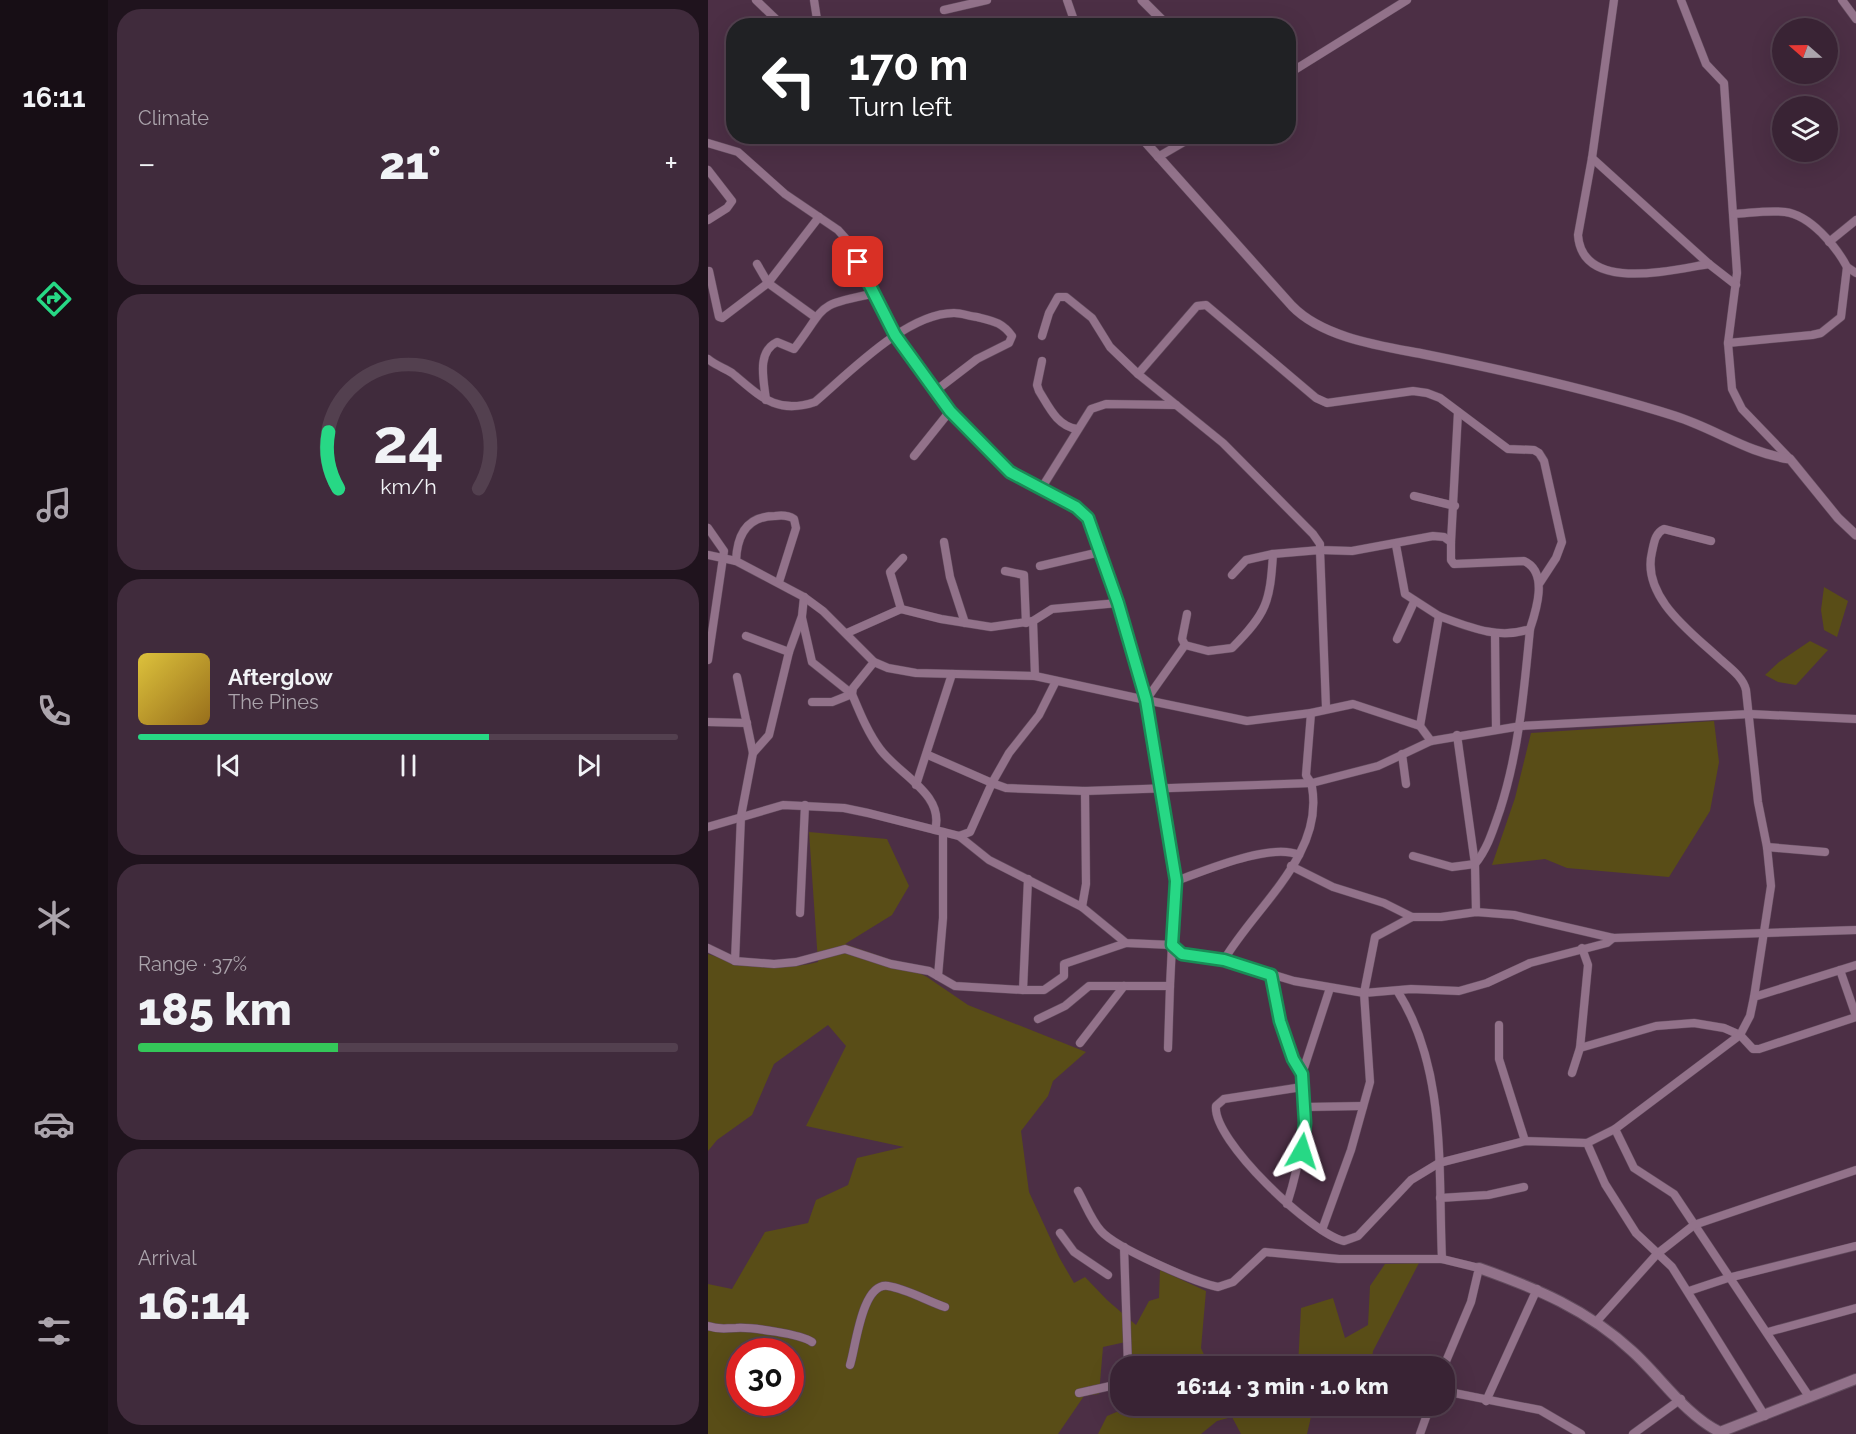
<!DOCTYPE html>
<meta charset="utf-8">
<style>
body{margin:0;font-family:Raleway,sans-serif;background:#402b3c;color:#f1f3f6;height:100vh;display:flex;flex-direction:column;font-size:22px;white-space:nowrap}
*{box-sizing:border-box;margin:0}
p{font-size:20px;color:#aba4ac}
.icon{flex:none;width:33px;height:33px;fill:none;stroke:currentColor;stroke-width:2;stroke-linecap:round;stroke-linejoin:round}
.map{position:relative;flex:1;overflow:hidden}
.sheet{display:flex;flex-direction:column;gap:9px;padding:9px;background:#1f131d;width:600px}
.sheet>*{flex:none}
.banner{position:absolute;left:18px;top:18px;width:570px;height:126px;border-radius:24px;box-shadow:0 6px 24px #0002,0 0 0 2px #53404f;background:#202124;color:#fff;overflow:hidden}
.needle{width:39px;rotate:290deg}
.controls{position:absolute;left:1064px;top:18px;display:grid;gap:12px}
.controls a{display:grid;place-items:center;width:66px;height:66px;border-radius:50%;background:#392334;box-shadow:0 6px 24px #0002,0 0 0 2px #53404f;font-size:30px}
.speed{position:absolute;left:18px;top:1338px;display:flex;gap:12px;font-size:30px;font-weight:700;text-align:center}
.speed>*{display:grid;place-content:center;width:78px;height:78px;border-radius:50%;background:#392334;box-shadow:0 6px 24px #0002,0 0 0 2px #53404f;line-height:1}
.speed .limit{border:9px solid #d22;background:#fff;color:#111}
.pin{position:absolute;display:grid;place-items:center;width:51px;height:51px;color:#fff;margin:-26px;border-radius:12px;box-shadow:0 3px 9px #0006}
.me{position:absolute;width:66px;margin:-33px;rotate:6deg;stroke-linejoin:round;filter:drop-shadow(0 0 4px #0008)}
.turn{display:flex;align-items:center;gap:21px;height:126px;padding:0 24px;font-size:27px}
.turn .icon{width:78px;height:78px;stroke-width:2.5}
.turn b{display:block;font-size:42px;line-height:51px}
.big{font-size:45px;font-weight:800;line-height:1.1}
.sheet .tile{flex:1;display:flex;flex-direction:column;justify-content:center;gap:9px;min-width:0;padding:0 21px;border-radius:24px;background:#402b3c}
.sheet .dial{align-items:center;gap:0}
.dial svg{height:156px;overflow:visible;fill:none;stroke:#53404f;stroke-width:7;stroke-linecap:round;text-anchor:middle}
.dial text{fill:#f1f3f6;stroke:none}
.song{display:flex;align-items:center;gap:18px}
.cover{width:72px;height:72px;border-radius:9px;background:linear-gradient(135deg,hsl(50 70% 55%),hsl(40 70% 35%))}
.played{height:6px;border-radius:3px;background:linear-gradient(90deg,#27d885 65%,#53404f 65%)}
.keys{display:flex;justify-content:space-around;direction:ltr}
.heat{display:flex;justify-content:space-between;align-items:center;font-size:33px;direction:ltr}
.charge{height:9px;border-radius:4px;background:linear-gradient(90deg,#34c759 37%,#53404f 0)}
.trip{position:absolute;left:402px;top:1356px;width:345px;height:60px;border-radius:24px;background:#392334;box-shadow:0 6px 24px #0002,0 0 0 2px #53404f;font-weight:800;line-height:60px;text-align:center}
main{display:flex;flex:1;min-height:0}
.menu{display:flex;flex-direction:column;width:108px;justify-content:space-around;align-items:center;background:#170e15;color:#aba4ac}
.menu .icon{width:42px;height:42px}
.menu .selected{color:#27d885}
.menu b{font-size:27px;color:#f1f3f6}
.map>svg:first-child{display:block}
.green{fill:#594d17;fill-rule:evenodd}
.lines{fill:none;stroke-linecap:round;stroke-linejoin:round}
.minor-casing{stroke:#634c5e;stroke-width:9}
.tertiary-casing{stroke:#634c5e;stroke-width:10}
.secondary-casing{stroke:#634c5e;stroke-width:12}
.minor{stroke:#92728a;stroke-width:8}
.tertiary{stroke:#92728a;stroke-width:9}
.secondary{stroke:#92728a;stroke-width:10}
.route-casing{stroke:#198c56;stroke-width:15}
.route{stroke:#27d885;stroke-width:10}
</style>
<main>
<nav class="menu">
<b>16:11</b>
<svg class="icon selected" aria-label="directions" viewBox="0 0 24 24"><path d="M12 3l9 9-9 9-9-9zM9 14v-3h6M13 9l2 2-2 2"/></svg>
<svg class="icon" aria-label="music" viewBox="0 0 24 24"><path d="M9 18V5l10-2v13"/><circle cx="6" cy="18" r="3"/><circle cx="16" cy="16" r="3"/></svg>
<svg class="icon" aria-label="phone" viewBox="0 0 24 24"><path d="M5 4h4l2 5-3 2q2 4 5 5l2-3 5 2v4C11 20 4 13 5 4z"/></svg>
<svg class="icon" aria-label="climate" viewBox="0 0 24 24"><path d="M12 3v18M4 7l16 10M4 17L20 7"/></svg>
<svg class="icon" aria-label="car" viewBox="0 0 24 24"><path d="M5 17H2v-5l4-1 3-4h7l3 4 3 1v5h-3M9 17h6M6 11h13"/><circle cx="7" cy="17" r="2"/><circle cx="17" cy="17" r="2"/></svg>
<svg class="icon" aria-label="filters" viewBox="0 0 24 24"><path d="M4 7h16M4 17h16"/><circle cx="9" cy="7" r="2"/><circle cx="15" cy="17" r="2"/></svg>
</nav>
<section class="sheet">
<div class="tile"><p>Climate</p>
<div class="heat"><a>−</a><b class="big">21°</b><a>+</a></div>
</div>
<div class="tile dial"><svg viewBox="0 0 100 80">
<path d="M14 69A42 42 0 1 1 86 69"/>
<path d="M14 69A42 42 0 0 1 9 40" stroke="#27d885"/>
<text x="50" y="56" font-size="32" font-weight="700">24</text>
<text x="50" y="72" font-size="11">km/h</text>
</svg></div>
<div class="tile">
<div class="song"><i class="cover"></i><div><b>Afterglow</b><p>The Pines</p></div></div>
<div class="played"></div>
<div class="keys"><svg class="icon" aria-label="previous" viewBox="0 0 24 24"><path d="M18 5L8 12l10 7zM5 5v14"/></svg><svg class="icon" aria-label="pause" viewBox="0 0 24 24"><path d="M8 5v14M16 5v14"/></svg><svg class="icon" aria-label="next" viewBox="0 0 24 24"><path d="M6 5l10 7-10 7zM19 5v14"/></svg></div>
</div>
<div class="tile"><p>Range · 37%</p><b class="big">185 km</b><div class="charge"></div></div>
<div class="tile"><p>Arrival</p><b class="big">16:14</b></div>
</section>
<div class="map">
<svg width="1148" height="1434" viewBox="0 0 1148 1434">
<rect width="100%" height="100%" fill="#4c2f45"/>
<g class="green">
<path d="M1116,587l24,14 -11,36 -13,-7 -3,-20z"/>
<path d="M1102,641l18,9 -32,35 -18,-3 -13,-7 14,-13z"/>
<path d="M1006,721l5,41 -9,49 -41,66 -102,-9 -22,-9 -53,6 23,-67 16,-65z"/>
<path d="M101,832l78,7 22,47 -17,29 -47,29 50,17 32,16 41,28 118,47 -33,29 -5,15 -27,35 8,61 30,65 15,26 11,-6 22,23 29,25 13,-24 10,-3 1,-28 46,21 -5,57 8,18h-77l-2,-25 -27,6 -4,47 -15,2 -26,38h-350v-150l24,5 33,-57 43,-9 8,-23 32,-15 9,-27 47,-11 -98,-21 40,-80 -18,-21 -54,39 -22,51 -35,25 -9,11v-197c36,12 73,18 110,8zM32,1352h50v50h-50z"/>
<path d="M711,1263l-46,88 -2,15h-73l3,-58 32,-10 12,40 23,-13 2,-39 15,-22z"/>
<path d="M423,1406h192l-12,11 -4,17h-66l-9,-17 -15,4 -16,13h-103l9,-18z"/>
</g>
<g class="lines">
<defs>
<g id="minor">
<path d="M48,0l27,26"/>
<path d="M106,0l4,26"/>
<path d="M359,0l9,26"/>
<path d="M906,0l-22,158 -14,77c4,58 93,35 131,29"/>
<path d="M973,0l25,64 18,19 13,190 -9,70 4,46 10,20 48,50"/>
<path d="M1134,0l14,19"/>
<path d="M236,10l43,-10"/>
<path d="M580,74l119,-74"/>
<path d="M536,136l1,1"/>
<path d="M0,143l30,9 47,42 53,36 9,10 48,95 55,76 60,61 74,39 4,7 12,34 -60,14"/>
<path d="M450,157l36,-21"/>
<path d="M884,158l117,106 27,21"/>
<path d="M0,170l24,31 -5,7 -19,12"/>
<path d="M1121,242l27,-22"/>
<path d="M49,264l11,19 51,-66"/>
<path d="M1139,267l9,6"/>
<path d="M1,271l10,46 3,1 46,-35 47,34"/>
<path d="M334,336l7,-23 9,-16h8l26,21 18,29 28,27"/>
<path d="M1020,343l84,-8 9,-2 20,-16 6,-50c-11,-21 -37,-52 -62,-55 -16,-2 -34,1 -51,2"/>
<path d="M0,359c7,6 16,9 24,14 28,23 44,42 83,29 35,-30 92,-89 139,-89 7,0 15,3 23,4 16,4 25,5 35,19l-3,7 -32,16 -43,33"/>
<path d="M334,361l-5,24 2,6c10,16 18,35 38,38"/>
<path d="M58,400c-2,-19 -10,-48 11,-58l17,7c33,-43 20,-44 78,-55"/>
<path d="M206,456l36,-45"/>
<path d="M333,489l50,-80 15,-5 70,1"/>
<path d="M706,496l41,10"/>
<path d="M0,528l16,23 -16,109"/>
<path d="M1003,541l-47,-12c-9,4 -10,14 -12,23 -11,45 40,81 68,107 10,9 23,18 26,31l12,112 9,45 4,39 -17,111"/>
<path d="M236,542l6,35 15,46"/>
<path d="M743,542l7,-130"/>
<path d="M688,545l9,49 34,22"/>
<path d="M0,555l28,6 68,36 19,14 51,51 14,6 28,5 119,3 111,24 -28,-97 -18,-51"/>
<path d="M28,561c1,-26 11,-45 39,-45 7,-1 13,-1 19,3l2,9 -17,54"/>
<path d="M297,571l19,4 2,48"/>
<path d="M524,575l14,-15 27,-6"/>
<path d="M831,584l17,-26 6,-16 -18,-81 -5,-8 -5,-3 -26,-1 -68,-51 -13,-5 -14,-2 -86,12 -11,-5 -110,-93 -9,1 -59,68 85,69 90,91 7,10v6l32,1 81,-15 11,1 7,5v18l3,4 70,-3c25,11 12,50 6,68 -32,11 -61,-2 -91,-13l-19,110 -67,-22 -42,9 -64,8 -101,-21 30,181 -4,64 10,9 42,6 70,21 70,12 47,-4 48,2 28,-8 43,-20 77,-20 6,-5"/>
<path d="M193,609l-11,-37 13,-14"/>
<path d="M94,618l10,44 40,32 -20,8h-20"/>
<path d="M325,621l2,55"/>
<path d="M139,633l54,-24 40,10 50,8 42,-6 19,-12 66,-6"/>
<path d="M787,634l1,95"/>
<path d="M38,636l43,16"/>
<path d="M689,639l17,-37"/>
<path d="M477,645l-3,-6 5,-25"/>
<path d="M166,662l-21,26 -1,6c8,19 16,39 28,55 19,26 65,45 55,81"/>
<path d="M438,700l39,-55 23,6 24,-3c35,-35 38,-46 41,-94l47,-4 6,157"/>
<path d="M0,722l39,1"/>
<path d="M712,726l11,15"/>
<path d="M749,735l18,129 1,48"/>
<path d="M45,753l16,-18 20,-83 13,-36 2,-19"/>
<path d="M694,754l4,30"/>
<path d="M220,755l64,28 17,-30 30,-38 17,-34"/>
<path d="M208,785l36,-111"/>
<path d="M0,827l75,-22 61,3 24,5 91,23 30,24 93,47 4,-23 -1,-93"/>
<path d="M251,836l11,-4 22,-49 14,5 79,3 227,-8 66,-17 53,-25 90,-15 229,-12 106,5"/>
<path d="M1059,847l58,5"/>
<path d="M705,856l39,11 23,-3c13,-16 18,-34 25,-54 19,-59 24,-119 30,-181"/>
<path d="M583,866l42,21 51,16 28,14"/>
<path d="M320,879l-5,111h21l20,-14v-12l62,-21"/>
<path d="M468,881c28,-10 95,-39 123,-26"/>
<path d="M92,913l5,-108"/>
<path d="M0,948l27,13 39,3 22,-2 49,-13 46,15 38,7 26,15 68,4"/>
<path d="M874,948l6,17 -8,83 76,-22 38,-3 30,5 16,7 13,14h6l97,-32"/>
<path d="M516,960c31,-53 100,-105 88,-173 0,-5 -4,-7 -6,-12l5,-62"/>
<path d="M27,961l6,-145 12,-63 -16,-76"/>
<path d="M1132,970l16,46"/>
<path d="M563,975c5,25 10,48 18,72 3,9 12,21 13,29 5,46 -1,84 -15,128"/>
<path d="M230,976l5,-58v-86"/>
<path d="M690,992c49,78 40,178 44,267"/>
<path d="M330,1019l27,-13 24,-20h81l2,-41 -46,-2 -44,-36"/>
<path d="M791,1025v34l26,82"/>
<path d="M372,1043l44,-57"/>
<path d="M460,1048l2,-62"/>
<path d="M864,1073l8,-25"/>
<path d="M594,1074l28,-86"/>
<path d="M594,1087l-78,12 -8,7c-4,34 96,128 128,135l14,-5 53,-56 28,-17 86,-22 62,2 18,41 31,49 36,34 93,149"/>
<path d="M597,1107l58,-1"/>
<path d="M907,1129l125,-94 10,-19 4,-19 102,-32"/>
<path d="M879,1143l28,-14 19,39 40,26 134,201"/>
<path d="M370,1191c7,12 13,29 23,40 15,17 93,51 117,56l15,-5 32,-30 74,7h103l37,9 -8,34 -27,64"/>
<path d="M732,1198l48,-3 36,-8"/>
<path d="M614,1230l29,-80 19,-68 -6,-89 11,-56 37,-20h29l35,-5 38,3 99,23 243,-8"/>
<path d="M352,1233l14,19 34,23"/>
<path d="M416,1247l4,119"/>
<path d="M981,1291l39,-13 128,-32"/>
<path d="M888,1322l61,-68 37,-29 162,-55"/>
<path d="M0,1326c11,4 17,2 28,2 15,-1 65,6 76,14"/>
<path d="M1060,1332l88,-24"/>
<path d="M142,1365c6,-19 12,-83 38,-79 19,3 39,15 57,21"/>
<path d="M736,1391l96,19 41,24"/>
<path d="M371,1393l36,-8 5,-3"/>
<path d="M778,1401l51,-112"/>
<path d="M712,1434l10,-28"/>
<path d="M925,1434l48,-35"/>
</g>
<g id="tertiary">
<path d="M434,0l26,26"/>
<path d="M432,136l152,170c31,32 89,40 131,48 85,17 170,36 252,62 41,13 72,37 115,43l48,59 18,17"/>
</g>
<path id="secondary" d="M771,1268c57,20 109,42 153,83 28,25 53,64 88,81l136,-53"/>
</defs>
<use href="#minor" class="minor-casing"/>
<use href="#tertiary" class="tertiary-casing"/>
<use href="#secondary" class="secondary-casing"/>
<use href="#minor" class="minor"/>
<use href="#tertiary" class="tertiary"/>
<use href="#secondary" class="secondary"/>
</g>
<g class="lines">
<defs>
<path id="route" d="M150,262l37,73 55,76 60,61 66,35 12,11 30,85 28,97 30,181 -4,64 10,9 42,6 47,15 9,46 13,38 9,15 3,49 -3,28"/>
</defs>
<use href="#route" class="route-casing"/>
<use href="#route" class="route"/>
</g>
</svg>
<div class="controls">
<a><svg class="needle" viewBox="-14 -14 28 28"><path d="M0-13l5 13h-10z" fill="#e53935"/><path d="M0 13l5-13h-10z" fill="#aba4ac"/></svg></a>
<a><svg class="icon" aria-label="layers" viewBox="0 0 24 24"><path d="M12 4l9 5-9 5-9-5zM3 14l9 5 9-5"/></svg></a>
</div>
<div class="speed"><div class="limit">30</div></div>
<div class="pin" style="left:150px;top:262px;background:#d93025"><svg class="icon" aria-label="arrive" viewBox="0 0 24 24"><path d="M6 21V4h12l-3 4 3 4H6"/></svg></div>
<svg class="me" style="left:594px;top:1151px" viewBox="-20 -20 40 40"><path d="M0-17L14 15 0 8-14 15z" fill="#27d885" stroke="#fff" stroke-width="4"/></svg>
<div class="trip">16:14 · 3 min · 1.0 km</div>
<div class="banner">
<div class="turn"><svg class="icon" aria-label="left" viewBox="0 0 24 24"><path d="M17 20v-9H6M10 6l-5 5 5 5"/></svg><div><b>170 m</b>Turn left</div></div>
</div>
</div>
</main>
